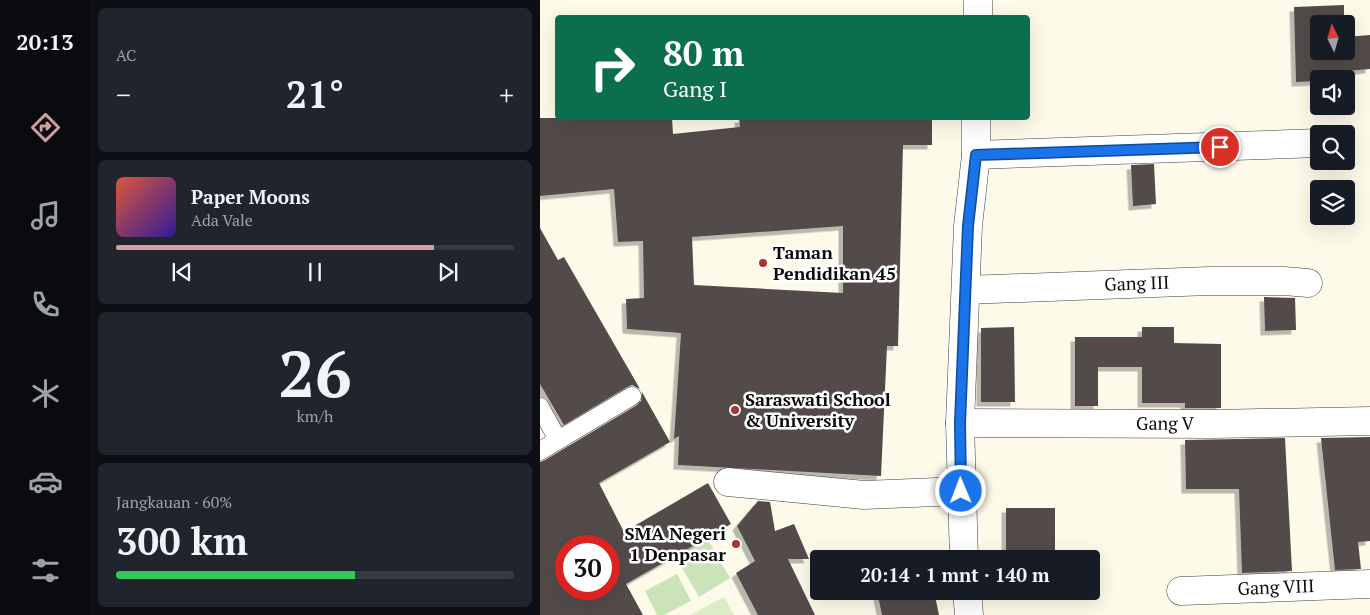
<!DOCTYPE html>
<html lang="id">
<meta charset="utf-8">
<style>
body{margin:0;font-family:"PT Serif",serif;background:#20242c;color:#f1f3f6;height:100vh;display:flex;flex-direction:column;font-size:19px;white-space:nowrap}
*{box-sizing:border-box;margin:0}
p{font-size:16px;color:#9ea1a6}
.icon{flex:none;width:28px;height:28px;fill:none;stroke:currentColor;stroke-width:2;stroke-linecap:round;stroke-linejoin:round}
.map{position:relative;flex:1;overflow:hidden}
.panel{display:flex;flex-direction:column;gap:8px;padding:8px;background:#0d0f14;width:450px}
.panel>*{flex:none}
.banner{position:absolute;left:15px;top:15px;width:475px;height:105px;border-radius:5px;box-shadow:0 5px 20px #0002;background:#0b6e4f;color:#fff;overflow:hidden}
.needle{width:32px;rotate:355deg}
.fabs{position:absolute;left:770px;top:15px;display:grid;gap:10px}
.fabs a{display:grid;place-items:center;width:45px;height:45px;border-radius:5px;background:#171b24;box-shadow:0 5px 20px #0002;font-size:25px}
.speed{position:absolute;left:15px;top:535px;display:flex;gap:10px;font-size:25px;font-weight:700;text-align:center}
.speed>*{display:grid;place-content:center;width:65px;height:65px;border-radius:50%;background:#171b24;box-shadow:0 5px 20px #0002;line-height:1}
.speed .limit{border:8px solid #d22;background:#fff;color:#111}
.pin{position:absolute;display:grid;place-items:center;width:42px;height:42px;color:#fff;margin:-21px;border:2px solid #fff;border-radius:50%;box-shadow:0 1px 5px #0007}
.me{position:absolute;width:55px;margin:-28px;rotate:359deg;stroke-linejoin:round;filter:drop-shadow(0 0 4px #0008)}
.turn{display:flex;align-items:center;gap:18px;height:105px;padding:0 25px;font-size:22px}
.turn .icon{width:65px;height:65px;stroke-width:2.5}
.turn b{display:block;font-size:35px;line-height:42px}
.big{font-size:38px;font-weight:800;line-height:1.1}
.panel .tile{flex:1;display:flex;flex-direction:column;justify-content:center;gap:8px;min-width:0;padding:0 18px;border-radius:8px;background:#20242c}
.panel .dial{align-items:center;gap:0}
.dial b{font-size:65px;line-height:1}
.song{display:flex;align-items:center;gap:15px}
.cover{width:60px;height:60px;border-radius:8px;background:linear-gradient(135deg,hsl(10 70% 55%),hsl(250 70% 35%))}
.played{height:5px;border-radius:2px;background:linear-gradient(90deg,#d19d9e 80%,#363941 80%)}
.keys{display:flex;justify-content:space-around;direction:ltr}
.heat{display:flex;justify-content:space-between;align-items:center;font-size:28px;direction:ltr}
.charge{height:8px;border-radius:4px;background:linear-gradient(90deg,#34c759 60%,#363941 0)}
.trip{position:absolute;left:270px;top:550px;width:290px;height:50px;border-radius:5px;background:#171b24;box-shadow:0 5px 20px #0002;font-weight:800;line-height:50px;text-align:center}
main{display:flex;flex:1;min-height:0}
.tab-bar{display:flex;flex-direction:column;width:90px;justify-content:space-around;align-items:center;background:#090b0e;color:#9ea1a6}
.tab-bar .icon{width:35px;height:35px}
.tab-bar .on{color:#d19d9e}
.tab-bar b{font-size:22px;color:#f1f3f6}
.map>svg:first-child{display:block}
.green{fill:#cce2b8}
.pitch{fill:#ddebc9}
.building{fill:#524c48;fill-rule:evenodd;filter:url(#shadow)}
.lines{fill:none;stroke-linecap:round;stroke-linejoin:round}
.service-casing{stroke:#3d3d3d;stroke-width:19}
.minor-casing{stroke:#3d3d3d;stroke-width:29}
.service{stroke:#fff;stroke-width:18}
.minor{stroke:#fff;stroke-width:28}
.route-casing{stroke:#114b97;stroke-width:12}
.route{stroke:#1a73e8;stroke-width:9}
.poi-dot{fill:#a93333;stroke:#fff;stroke-width:2}
.labels{text-anchor:middle;stroke-width:5;stroke-linejoin:round;paint-order:stroke}
.poi-label{font-size:18px;font-weight:bold;fill:#0a0a0a;stroke:#fff;text-anchor:start}
.street-label{font-size:18px;fill:#0a0a0a;stroke:#fff}
</style>
<main>
<nav class="tab-bar">
<b>20:13</b>
<svg class="icon on" aria-label="directions" viewBox="0 0 24 24"><path d="M12 3l9 9-9 9-9-9zM9 14v-3h6M13 9l2 2-2 2"/></svg>
<svg class="icon" aria-label="music" viewBox="0 0 24 24"><path d="M9 18V5l10-2v13"/><circle cx="6" cy="18" r="3"/><circle cx="16" cy="16" r="3"/></svg>
<svg class="icon" aria-label="phone" viewBox="0 0 24 24"><path d="M5 4h4l2 5-3 2q2 4 5 5l2-3 5 2v4C11 20 4 13 5 4z"/></svg>
<svg class="icon" aria-label="climate" viewBox="0 0 24 24"><path d="M12 3v18M4 7l16 10M4 17L20 7"/></svg>
<svg class="icon" aria-label="car" viewBox="0 0 24 24"><path d="M5 17H2v-5l4-1 3-4h7l3 4 3 1v5h-3M9 17h6M6 11h13"/><circle cx="7" cy="17" r="2"/><circle cx="17" cy="17" r="2"/></svg>
<svg class="icon" aria-label="filters" viewBox="0 0 24 24"><path d="M4 7h16M4 17h16"/><circle cx="9" cy="7" r="2"/><circle cx="15" cy="17" r="2"/></svg>
</nav>
<section class="panel">
<div class="tile"><p>AC</p>
<div class="heat"><a>−</a><b class="big">21°</b><a>+</a></div>
</div>
<div class="tile">
<div class="song"><i class="cover"></i><div><b>Paper Moons</b><p>Ada Vale</p></div></div>
<div class="played"></div>
<div class="keys"><svg class="icon" aria-label="previous" viewBox="0 0 24 24"><path d="M18 5L8 12l10 7zM5 5v14"/></svg><svg class="icon" aria-label="pause" viewBox="0 0 24 24"><path d="M8 5v14M16 5v14"/></svg><svg class="icon" aria-label="next" viewBox="0 0 24 24"><path d="M6 5l10 7-10 7zM19 5v14"/></svg></div>
</div>
<div class="tile dial"><b>26</b><p>km/h</p></div>
<div class="tile"><p>Jangkauan · 60%</p><b class="big">300 km</b><div class="charge"></div></div>
</section>
<div class="map">
<svg width="830" height="615" viewBox="0 0 830 615">
<defs>
<filter id="shadow"><feDropShadow dx="-4.5" dy="4.5" stdDeviation="0" flood-color="#0004"/></filter>
</defs>
<rect width="100%" height="100%" fill="#fdfaea"/>
<g class="green">
<path d="M167,538l23,40 -31,19 -24,-41z"/>
<path d="M137,574l14,27 -27,14h-7l-12,-24z"/>
</g>
<path class="pitch" d="M184,597l10,18h-44z"/>
<g class="building">
<path d="M804,5v19h-25v27h27v-14l24,-2v34l-24,2v9l-27,-1v2l-23,1 -2,-75z"/>
<path d="M0,118h132l1,16 67,-7 -1,-9h193v27h-29l-5,201h-11l-6,130 -203,-11 1,-29 -5,3 7,-106 -54,-4 -1,-30 18,-1 -1,-57 -25,1 -4,-53 -74,7zM303,226v67l-149,-8 -2,-48z"/>
<path d="M614,164l2,40 -23,2 -2,-41z"/>
<path d="M0,228l18,32 6,-3 76,132 -8,-4 -5,2 -63,38 -24,-41z"/>
<path d="M724,297l31,1 1,32 -31,1z"/>
<path d="M474,327l1,75h-34v-74z"/>
<path d="M602,327h32v16l47,1v64h-36v-5h-43v-36h-44v39h-23v-69h67z"/>
<path d="M102,392l28,50 -71,41 25,49 84,-49 23,41 -105,60 17,31h-103v-153l5,-2 92,-55 4,-4zM26,546h43v43h-43z"/>
<path d="M830,437v104l-12,1 3,27 -26,1 -14,-132z"/>
<path d="M745,438l7,133 -50,2 -3,-84h-53l-1,-49z"/>
<path d="M218,501l12,1 5,29 19,-7 15,35h-21l27,56h-57l-22,-42 19,-12 -18,-35z"/>
<rect x="466" y="508" width="49" height="51"/>
<path d="M337,591h57l5,24h-57z"/>
</g>
<g class="lines">
<defs>
<g id="service">
<path d="M0,407l18,33"/>
<path d="M0,451l92,-55"/>
</g>
<g id="minor">
<path d="M438,18v-18"/>
<path d="M436,155l343,-12"/>
<path id="s1" d="M426,290l243,-9h75l24,2"/>
<path id="s2" d="M420,423l253,1 157,-3"/>
<path d="M188,482l136,13 97,-4"/>
<path d="M424,559l-4,-136 8,-197 8,-71v-37"/>
<path d="M427,591l2,24"/>
<path id="s3" d="M641,591l189,-7"/>
</g>
</defs>
<use href="#service" class="service-casing"/>
<use href="#minor" class="minor-casing"/>
<use href="#service" class="service"/>
<use href="#minor" class="minor"/>
</g>
<g class="lines">
<defs>
<path id="route" d="M421,491l-1,-68 8,-197 8,-71 244,-8"/>
</defs>
<use href="#route" class="route-casing"/>
<use href="#route" class="route"/>
</g>
<g class="poi-dot">
<circle cx="223" cy="263" r="5"/>
<circle cx="195" cy="410" r="5"/>
<circle cx="196" cy="544" r="5"/>
</g>
<g class="labels">
<g class="poi-label">
<text x="233" y="259">Taman<tspan x="233" dy="21">Pendidikan 45</tspan></text>
<text x="205" y="406">Saraswati School<tspan x="205" dy="21">&amp; University</tspan></text>
<text x="186" y="540" text-anchor="end">SMA Negeri<tspan x="186" dy="21">1 Denpasar</tspan></text>
</g>
<g class="street-label">
<text dy="6" stroke="none"><textPath href="#s1" startOffset="171">Gang III</textPath></text>
<text dy="6" stroke="none"><textPath href="#s2" startOffset="205">Gang V</textPath></text>
<text dy="6" stroke="none"><textPath href="#s3" startOffset="95">Gang VIII</textPath></text>
</g>
</g>
</svg>
<div class="fabs">
<a><svg class="needle" viewBox="-14 -14 28 28"><path d="M0-13l5 13h-10z" fill="#e53935"/><path d="M0 13l5-13h-10z" fill="#9ea1a6"/></svg></a>
<a><svg class="icon" aria-label="sound" viewBox="0 0 24 24"><path d="M4 9h4l5-4v14l-5-4H4zM17 9q2 3 0 6"/></svg></a>
<a><svg class="icon" aria-label="search" viewBox="0 0 24 24"><circle cx="10" cy="10" r="6"/><path d="M15 15l6 6"/></svg></a>
<a><svg class="icon" aria-label="layers" viewBox="0 0 24 24"><path d="M12 4l9 5-9 5-9-5zM3 14l9 5 9-5"/></svg></a>
</div>
<div class="speed"><div class="limit">30</div></div>
<div class="pin" style="left:680px;top:147px;background:#d93025"><svg class="icon" aria-label="arrive" viewBox="0 0 24 24"><path d="M6 21V4h12l-3 4 3 4H6"/></svg></div>
<svg class="me" style="left:421px;top:491px" viewBox="-20 -20 40 40"><circle r="17" fill="#1a73e8" stroke="#fff" stroke-width="3"/><path d="M0-11L8 9 0 5-8 9z" fill="#fff"/></svg>
<div class="trip">20:14 · 1 mnt · 140 m</div>
<div class="banner">
<div class="turn"><svg class="icon" aria-label="right" viewBox="0 0 24 24"><path d="M7 20v-9h11M14 6l5 5-5 5"/></svg><div><b>80 m</b>Gang I</div></div>
</div>
</div>
</main>
